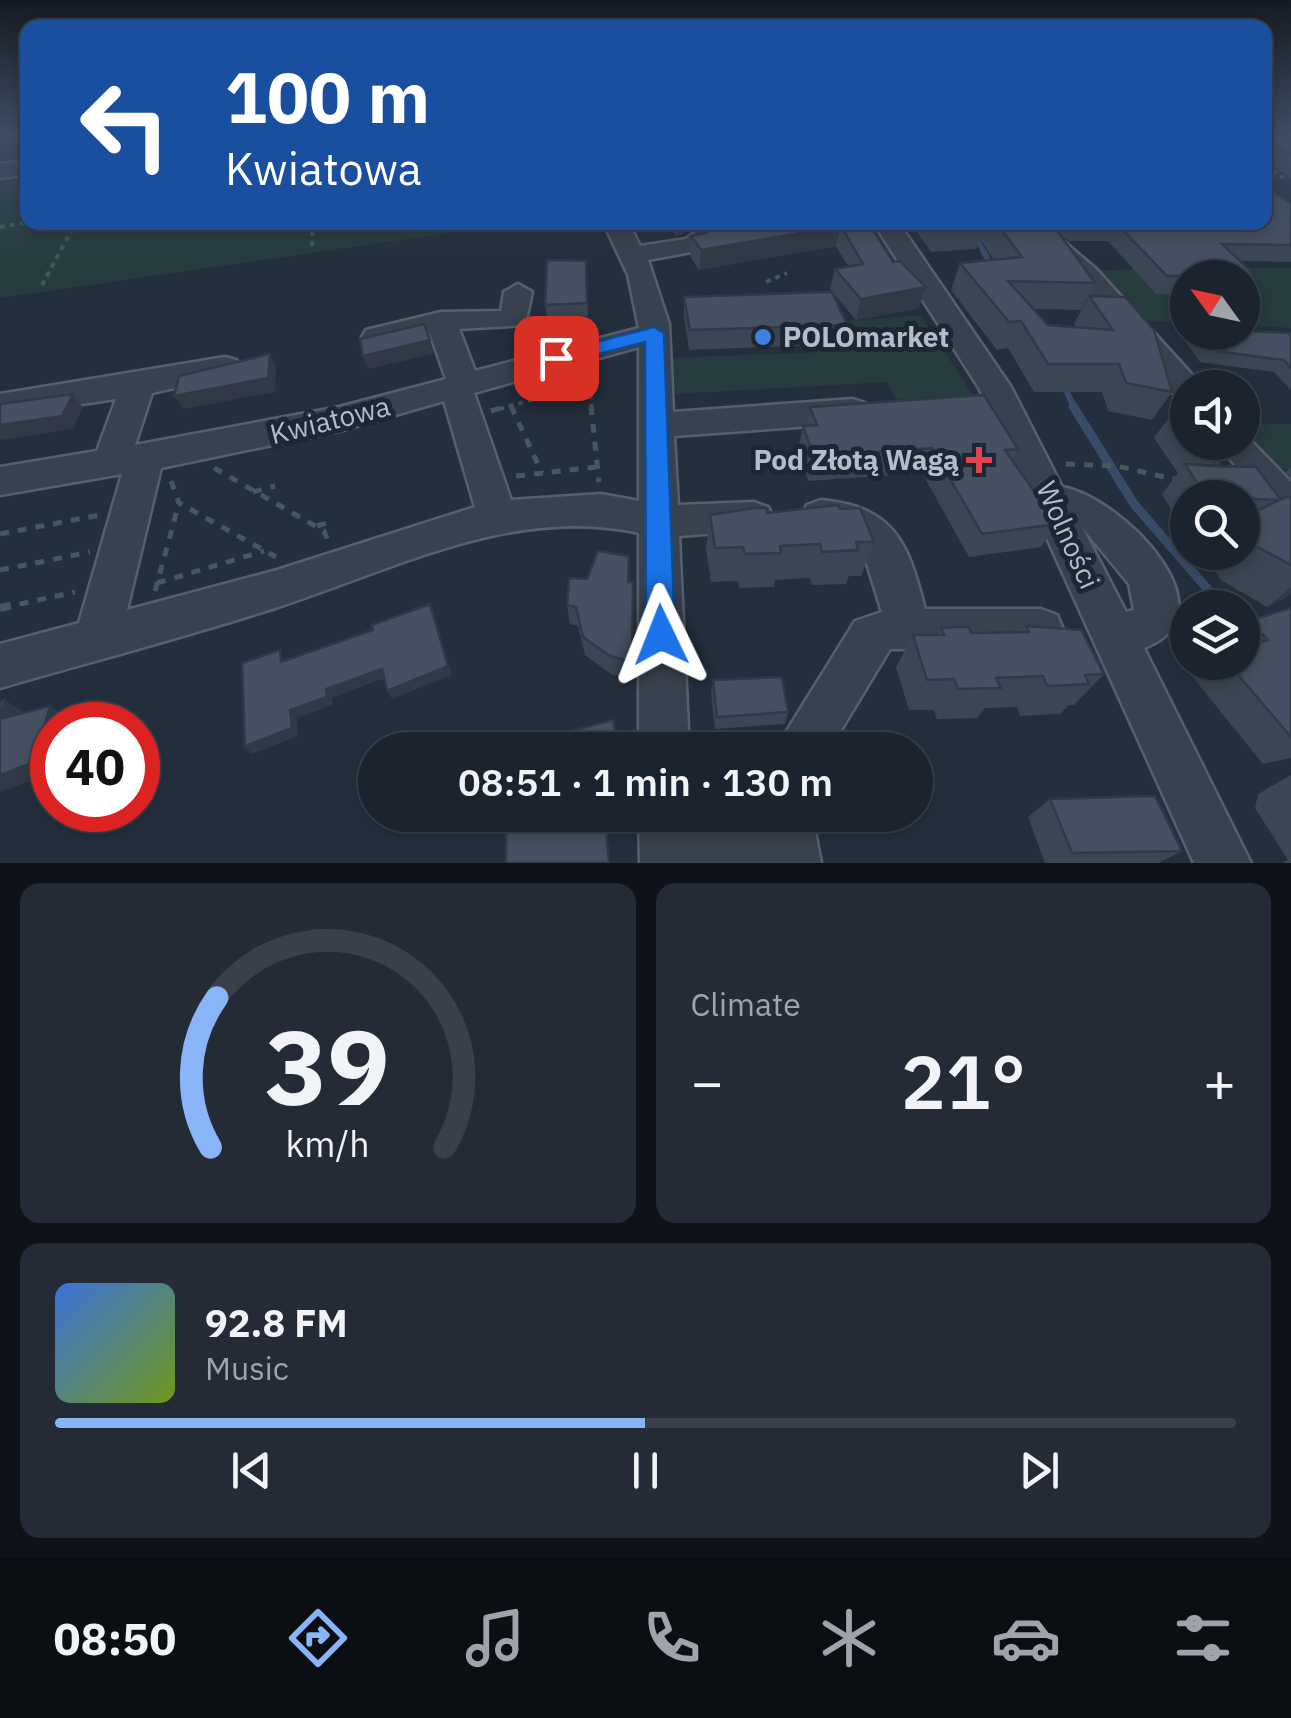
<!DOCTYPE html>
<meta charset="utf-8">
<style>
body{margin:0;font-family:"IBM Plex Sans",sans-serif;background:#242b36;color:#f1f3f6;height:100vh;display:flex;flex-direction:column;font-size:38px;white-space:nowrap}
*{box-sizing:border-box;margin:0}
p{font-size:32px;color:#a0a4aa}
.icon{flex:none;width:55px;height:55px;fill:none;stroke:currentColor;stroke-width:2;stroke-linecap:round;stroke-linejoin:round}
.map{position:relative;height:863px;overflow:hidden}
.side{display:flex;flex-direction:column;gap:20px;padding:20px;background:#0f1319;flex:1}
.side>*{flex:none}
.top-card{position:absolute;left:20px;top:20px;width:1252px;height:210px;border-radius:20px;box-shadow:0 5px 15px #0003,0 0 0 2px #39404a;background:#1a4fa0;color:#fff;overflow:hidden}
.needle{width:65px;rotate:303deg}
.controls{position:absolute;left:1170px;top:260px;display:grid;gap:20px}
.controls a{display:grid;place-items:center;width:90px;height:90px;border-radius:50%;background:#1b232e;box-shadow:0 5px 15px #0003,0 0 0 2px #39404a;font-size:50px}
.speed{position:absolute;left:30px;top:702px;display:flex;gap:20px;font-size:50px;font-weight:700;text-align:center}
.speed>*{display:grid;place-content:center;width:130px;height:130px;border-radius:50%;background:#1b232e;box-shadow:0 5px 15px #0003,0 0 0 2px #39404a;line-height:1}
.speed .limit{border:15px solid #d22;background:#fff;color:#111}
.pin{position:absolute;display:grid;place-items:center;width:85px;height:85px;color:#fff;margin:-42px;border-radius:20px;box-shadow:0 5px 15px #0006}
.me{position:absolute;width:110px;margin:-55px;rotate:358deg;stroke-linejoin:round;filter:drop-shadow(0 0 8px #0008)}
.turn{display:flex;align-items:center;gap:35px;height:210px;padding:0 40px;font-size:45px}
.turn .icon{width:130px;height:130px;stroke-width:2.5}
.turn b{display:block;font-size:70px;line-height:85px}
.big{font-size:75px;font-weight:600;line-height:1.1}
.side .widget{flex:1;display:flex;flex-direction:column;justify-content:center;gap:15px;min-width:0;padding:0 35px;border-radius:20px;background:#242b36}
.side .dial{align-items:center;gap:0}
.dial svg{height:260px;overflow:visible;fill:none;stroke:#39404a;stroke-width:7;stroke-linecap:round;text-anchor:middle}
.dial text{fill:#f1f3f6;stroke:none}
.song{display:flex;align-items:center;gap:30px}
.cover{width:120px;height:120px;border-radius:15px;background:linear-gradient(135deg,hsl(220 70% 55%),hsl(80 70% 35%))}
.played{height:10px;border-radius:5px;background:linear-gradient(90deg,#8ab4f8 50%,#39404a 50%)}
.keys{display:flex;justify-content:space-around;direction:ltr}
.heat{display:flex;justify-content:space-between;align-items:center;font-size:55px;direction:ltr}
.side .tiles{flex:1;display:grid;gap:20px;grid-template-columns:1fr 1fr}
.widget:last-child{grid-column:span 2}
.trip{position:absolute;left:358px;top:732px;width:575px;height:100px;border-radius:50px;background:#1b232e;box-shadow:0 5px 15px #0003,0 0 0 2px #39404a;font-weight:600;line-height:100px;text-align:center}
.dock{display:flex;height:160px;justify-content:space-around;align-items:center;background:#0b0e12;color:#a0a4aa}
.dock .icon{width:70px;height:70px}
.dock .active{color:#8ab4f8}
.dock b{font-size:45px;color:#f1f3f6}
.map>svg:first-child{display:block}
.green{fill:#263c3f}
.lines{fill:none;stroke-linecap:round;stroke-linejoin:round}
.stream-far3{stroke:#394c67;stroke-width:5}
.stream-far2{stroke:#394c67;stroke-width:6}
.stream-far1{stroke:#394c67;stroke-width:9}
.stream{stroke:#394c67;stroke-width:11}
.minor-casing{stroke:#565f6c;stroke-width:5}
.path-far2{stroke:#44595c;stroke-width:4;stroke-dasharray:5 5;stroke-linecap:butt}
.path-far1{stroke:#44595c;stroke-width:5;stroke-dasharray:9 9;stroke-linecap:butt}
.path{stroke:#44595c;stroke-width:8;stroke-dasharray:11 11;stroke-linecap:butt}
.minor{fill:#38414e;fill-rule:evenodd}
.rail-casing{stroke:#5a6575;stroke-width:8}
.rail{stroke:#1d2633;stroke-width:5;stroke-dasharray:15;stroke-linecap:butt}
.wall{fill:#3b4654}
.shaded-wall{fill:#303945}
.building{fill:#455162;stroke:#303945;stroke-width:2.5}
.route{fill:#1a73e8;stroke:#114b97;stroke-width:2.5}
.shop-dot{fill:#3f7fe0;stroke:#1d2633;stroke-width:4}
.health-dot{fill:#e0444e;stroke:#1d2633;stroke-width:4}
.labels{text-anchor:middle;stroke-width:10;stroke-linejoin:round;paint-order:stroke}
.poi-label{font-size:28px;font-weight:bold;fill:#b4bcc9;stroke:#1d2633;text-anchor:start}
.street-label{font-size:28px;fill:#b4bcc9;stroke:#1d2633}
</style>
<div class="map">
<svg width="1291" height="863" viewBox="0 0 1291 863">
<rect width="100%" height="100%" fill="#242f3e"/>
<g class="green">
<path d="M27,171l1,51 491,1 -519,75v-123z"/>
<path d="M1149,268h142v60l-48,-3 -1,-47h-54l-1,45 -39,-2 -52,-50z"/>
<path d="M920,315l53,80 -77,4 -9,-17 -213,12 -4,-36 180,-7 -10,-29z"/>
<path d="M1242,424h49v45h-15l-33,-38z"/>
</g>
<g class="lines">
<path class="stream-far3" d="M969,222l16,33"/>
<g class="stream-far2">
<path d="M984,252l8,16"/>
<path d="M1064,386l11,23"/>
</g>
<path class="stream-far1" d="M1073,406l61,98 90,104"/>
<path class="stream" d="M1221,605l3,3"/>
<defs>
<g id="minor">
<path d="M28,161v13l-28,4v-14z"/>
<path d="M603,222h25l12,24 46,-7 24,-17h30l-38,28 -54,10 21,64 4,88 180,-13 12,4 5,8 -5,8 -12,4 -179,13 4,69 76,-3 14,5 6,11 -6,11 -89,7 10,214h-50v-217c-125,-28 -244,36 -361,74 -92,30 -185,54 -278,81v-44l79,-21 43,-149 -122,21v-28l97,-16 19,-52 -116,17v-22l225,-37 11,3 5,7 -5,7 -84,19 -17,52 204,-38 107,-28 -16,-46 -53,13 -15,-9 4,-7 75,-18 60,-1 3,-19 14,-8 14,8 -7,33 -66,4 16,42 164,-43 -11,-53zM639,347v154l-38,-7 -90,6 -37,-107zM444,401l31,106 -198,63 -150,40 34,-142 178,-37z"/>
<path d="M873,222h25l113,165 51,100c60,10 174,127 82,161l107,215h-57l-215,-475zM1082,527l47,57 5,26 -8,2z"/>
<path d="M1014,222h27l55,47 108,119h-16v11l-12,-3 -100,-115z"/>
<path d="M1242,432l49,50v41l-14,-4 -60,-77h25z"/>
<path d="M821,500c74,7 87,43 104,109h116l16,6 6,14 -6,14 -16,6h-151l-61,101h-54l80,-129 27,-9 -20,-64 -21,-14 -34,-7 -6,-11 6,-11z"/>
<path d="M639,815h54l1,16 65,-6 -1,-10h54l9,48h-181z"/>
</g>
</defs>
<use href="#minor" class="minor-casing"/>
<g class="path-far2">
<path d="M1265,165l18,12h-18"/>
<path d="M0,227l31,-5"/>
<path d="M312,246l1,-24"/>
<path d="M766,282l21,-9"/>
<path d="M42,285l34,-63"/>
<path d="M588,374l4,35"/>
<path d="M499,409l90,-25"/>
</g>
<g class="path-far1">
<path d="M511,406l31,67"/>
<path d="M591,406l8,76"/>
<path d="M491,411l17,-5"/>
<path d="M1066,464l51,2 61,14"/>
<path d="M214,468l110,63 5,12"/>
<path d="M516,476l81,-9"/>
<path d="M171,481l8,22 97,54"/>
<path d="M253,492l22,-6"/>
<path d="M317,526l17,-5"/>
<path d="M0,534l100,-19"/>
<path d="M0,570l90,-18"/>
<path d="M157,583l107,-32"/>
<path d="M155,591l24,-88"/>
<path d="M2,608l73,-16"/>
</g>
<path class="path" d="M0,608l14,-3"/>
<use href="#minor" class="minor"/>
<defs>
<path id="rail" d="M0,138l4,-3"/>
</defs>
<use href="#rail" class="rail-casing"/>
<use href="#rail" class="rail"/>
</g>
<g class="wall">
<path d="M1265,135h26v44l-26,-19z"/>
<path d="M1291,204v58l-50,-1 15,15 -12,17 -2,-15h-54v16h-32l-48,-53h-39l-12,-9 38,51 -14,27 -47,-1 14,16 29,2 -3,-3 15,-28 83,96 -20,28 -44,-9 -6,-19h-68l-26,-44 -11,2 -46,-60 9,-27 34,-3 -14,-21 -4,10 -45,3 -21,-30h355z"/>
<path d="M667,222h35l-25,15z"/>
<path d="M720,222h152l-1,5 22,35 33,25 -7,21 -63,12 -26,-31 5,-20 13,-3 -12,-20 -137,24 -9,-14 1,-20 15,-3z"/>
<path d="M586,261l2,55 -41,2 -2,-13z"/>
<path d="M684,297l163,28 -5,19 -153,6 -5,-34z"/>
<path d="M1191,332l100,1v57l-17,-18 -74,-10 -15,-21z"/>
<path d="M810,407l208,42 -6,11 45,64 -16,23 -72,10 -47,-84 -114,8 -10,-31 5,-24h3z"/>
<path d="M1175,409h13v33h38l-7,24 61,34 11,-1v95l-24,13 -46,-27 -17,-25 3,-3h35v-54h-54v28h-7l-19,-32 16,-21 -24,-35z"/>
<path d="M1291,467v13l-5,-8z"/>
<path d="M840,509l34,33 -13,34h-12l-3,8 -34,1 -2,-7 -35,2 -1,7 -35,1 -1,-7 -27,1 -5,-33 4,-34z"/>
<path d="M630,582h3l-1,98 -21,-6 -26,-19 -7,-29 -8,-2 -3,-19z"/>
<path d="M1291,608v150l-28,6 -72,-89 14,-13h37v-35l7,-6z"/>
<path d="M1026,626l78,48 -30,31h-5l-9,9 -40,2 -3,-9 -32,1 -8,10 -40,1 -3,-9h-25l-13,-43 17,-32h24l4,-7 30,5 50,-1z"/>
<path d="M713,680l75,32 -3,12 -70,5 -4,-37z"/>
<path d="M1291,775v88h-9l6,-3 -33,-52 3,-14z"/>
<path d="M1050,799l132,52 -23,12h-114l-17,-46z"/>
</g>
<g class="shaded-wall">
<path d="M677,222h25l-25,15z"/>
<path d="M841,226l-5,20 -137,24 2,-20z"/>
<path d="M926,287l-7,21 -63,12 5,-21z"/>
<path d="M430,340l3,14 -65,15 -5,-13z"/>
<path d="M270,354l6,14 -1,24 -92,17 -9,-13z"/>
<path d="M73,394l10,14 -10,21 -73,11v-15z"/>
<path d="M1291,587v7l-24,13z"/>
<path d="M430,604l22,71 -60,24 -5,-8z"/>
<path d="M382,669l5,8 -55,21 1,7 -36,13 1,18 -46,18 -7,-8 45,-36 36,-21z"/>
<path d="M5,700l17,11 -6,19 -16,-10z"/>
<path d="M50,706l16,11 -2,8h-12v48l-52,19v-17z"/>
<path d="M618,744v6h-31z"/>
</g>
<g class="building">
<path d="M1265,135h26v19l-26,-16z"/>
<path d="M1265,186l26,18v41l-69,-1 34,32h-89l-50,-52h-40l-2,-2h190z"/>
<path d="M720,222h148l25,40 7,-1 26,26 -65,12 -26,-30 28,-5 -22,-38 -140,24 -10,-14 15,-3z"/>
<path d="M938,222h41l-39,3z"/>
<path d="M996,222h52l8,7 39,54 -87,-2 40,44 65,5 -24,-34 36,1 29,33 18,62 -46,-9 -7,-19h-71l-27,-43 -12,1 -49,-59 62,-6z"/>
<path d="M547,260l39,1 1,42 -42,2z"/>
<path d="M832,292l15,33 -157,5 -6,-33z"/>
<path d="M424,324l6,16 -67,16 -3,-17z"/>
<path d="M1242,331l49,2v35l-7,-8 -76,-10 -13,-18h47z"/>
<path d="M270,354l-2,24 -94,18 5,-20z"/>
<path d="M73,394l-11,22 -62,9v-21z"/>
<path d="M984,395l34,54 -13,1 52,74 -75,10 -50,-86 -118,9 -11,-31 14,-1 -7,-18z"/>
<path d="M1175,409h13v17z"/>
<path d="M1200,442h26l-7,24 37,1 25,33 -75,-3 -21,-33 32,2z"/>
<path d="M1288,496l3,3v66l-35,-19 -14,-19v-9z"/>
<path d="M838,505l2,4 20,-1 14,34h-18l2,8 -36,2 -2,-8 -40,2 1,7 -36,1 -2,-7 -28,1 -5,-33 45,-7h11l1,5z"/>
<path d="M598,551l31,5 -1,26h5l-1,80 -22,-6 -27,-19 -7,-30 -9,-2 2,-27 18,1z"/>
<path d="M430,604l18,62 -61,25 -5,-22 -56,20 1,8 -37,13 2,18 -47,18 -3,-83 38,-13 1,12 92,-32 -1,-5z"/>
<path d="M1291,608v129l-64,-75h15v-16l26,-6 -19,-19z"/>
<path d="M1026,626l55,4 23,44 -19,1 4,9 -42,2 -4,-10 -47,2 5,10 -43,1 -4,-10 -27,1 -14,-45h31l-3,-7 14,-1h14l2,6 58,-1z"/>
<path d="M782,677l6,35 -71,5 -4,-37z"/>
<path d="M5,700l-5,16v-15z"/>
<path d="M50,706l-16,56 -34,13v-56z"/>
<path d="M613,720l5,24 -31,6h-81l-1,-2z"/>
<path d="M1155,796l27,55 -110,2 -22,-54z"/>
<path d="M516,815h89l4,48h-103v-36l10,-2z"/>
</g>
<linearGradient id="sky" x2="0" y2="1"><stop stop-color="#141a22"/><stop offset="0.53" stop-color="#3f4d63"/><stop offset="1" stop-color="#3f4d63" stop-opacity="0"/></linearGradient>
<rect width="1291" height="255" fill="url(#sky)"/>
<path class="route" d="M654,327l10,6 11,302 -4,9 -10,4 -11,-4 -4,-9 -1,-293 -89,23 -10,-7 3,-4z"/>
<circle class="shop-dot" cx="763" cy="337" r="10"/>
<path class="health-dot" d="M974 445h10v10h10v10h-10v10h-10v-10h-10v-10h10z"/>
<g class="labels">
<g class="poi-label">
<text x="783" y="347">POLOmarket</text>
<text x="959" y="470" text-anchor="end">Pod Złotą Wagą</text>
</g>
<g class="street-label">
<text transform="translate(330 420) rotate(-14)" y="10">Kwiatowa</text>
<text transform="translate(1068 535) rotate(66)" y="10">Wolności</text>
</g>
</g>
</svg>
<div class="controls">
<a><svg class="needle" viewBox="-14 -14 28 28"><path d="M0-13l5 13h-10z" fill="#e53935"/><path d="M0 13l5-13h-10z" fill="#a0a4aa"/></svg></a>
<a><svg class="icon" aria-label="sound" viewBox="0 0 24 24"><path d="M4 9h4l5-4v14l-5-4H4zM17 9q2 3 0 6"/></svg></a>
<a><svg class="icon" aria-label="search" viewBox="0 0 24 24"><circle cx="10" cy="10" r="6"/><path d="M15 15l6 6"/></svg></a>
<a><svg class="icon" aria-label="layers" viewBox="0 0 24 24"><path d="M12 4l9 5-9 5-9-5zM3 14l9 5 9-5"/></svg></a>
</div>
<div class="speed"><div class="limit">40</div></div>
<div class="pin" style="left:556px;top:358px;background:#d93025"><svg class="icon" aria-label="arrive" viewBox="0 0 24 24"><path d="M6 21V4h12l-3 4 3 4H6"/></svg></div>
<svg class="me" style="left:661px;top:635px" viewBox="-20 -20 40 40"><path d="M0-17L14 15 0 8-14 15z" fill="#1a73e8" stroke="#fff" stroke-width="4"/></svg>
<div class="trip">08:51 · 1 min · 130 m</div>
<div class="top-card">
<div class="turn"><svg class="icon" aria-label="left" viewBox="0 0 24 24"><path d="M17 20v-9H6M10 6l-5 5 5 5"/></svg><div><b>100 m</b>Kwiatowa</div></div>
</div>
</div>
<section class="side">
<div class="tiles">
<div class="widget dial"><svg viewBox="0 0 100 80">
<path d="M14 69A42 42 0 1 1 86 69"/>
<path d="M14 69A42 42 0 0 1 16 23" stroke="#8ab4f8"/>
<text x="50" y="56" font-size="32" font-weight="700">39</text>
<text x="50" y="72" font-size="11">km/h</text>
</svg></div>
<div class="widget"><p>Climate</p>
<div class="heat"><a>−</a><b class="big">21°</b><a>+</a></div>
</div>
<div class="widget">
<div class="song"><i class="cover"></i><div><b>92.8 FM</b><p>Music</p></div></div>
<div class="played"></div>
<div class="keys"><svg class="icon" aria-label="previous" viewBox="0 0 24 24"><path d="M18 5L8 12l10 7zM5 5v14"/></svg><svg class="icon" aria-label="pause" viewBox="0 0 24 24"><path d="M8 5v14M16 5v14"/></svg><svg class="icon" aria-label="next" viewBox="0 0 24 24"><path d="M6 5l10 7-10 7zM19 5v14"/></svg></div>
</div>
</div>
</section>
<nav class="dock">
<b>08:50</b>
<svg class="icon active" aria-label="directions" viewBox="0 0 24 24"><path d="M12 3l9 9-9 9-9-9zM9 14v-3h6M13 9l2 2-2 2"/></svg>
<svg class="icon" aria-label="music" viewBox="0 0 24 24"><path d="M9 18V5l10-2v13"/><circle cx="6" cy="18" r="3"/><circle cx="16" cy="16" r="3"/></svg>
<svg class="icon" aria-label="phone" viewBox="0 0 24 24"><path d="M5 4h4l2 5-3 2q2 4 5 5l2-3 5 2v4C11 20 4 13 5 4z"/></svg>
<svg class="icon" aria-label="climate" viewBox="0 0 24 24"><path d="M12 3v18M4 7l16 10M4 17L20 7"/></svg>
<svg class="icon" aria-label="car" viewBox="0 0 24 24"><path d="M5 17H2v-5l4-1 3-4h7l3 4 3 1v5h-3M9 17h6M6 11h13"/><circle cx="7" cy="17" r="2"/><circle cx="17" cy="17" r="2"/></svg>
<svg class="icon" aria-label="filters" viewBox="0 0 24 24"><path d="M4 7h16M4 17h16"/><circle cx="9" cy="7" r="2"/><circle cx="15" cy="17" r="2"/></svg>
</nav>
